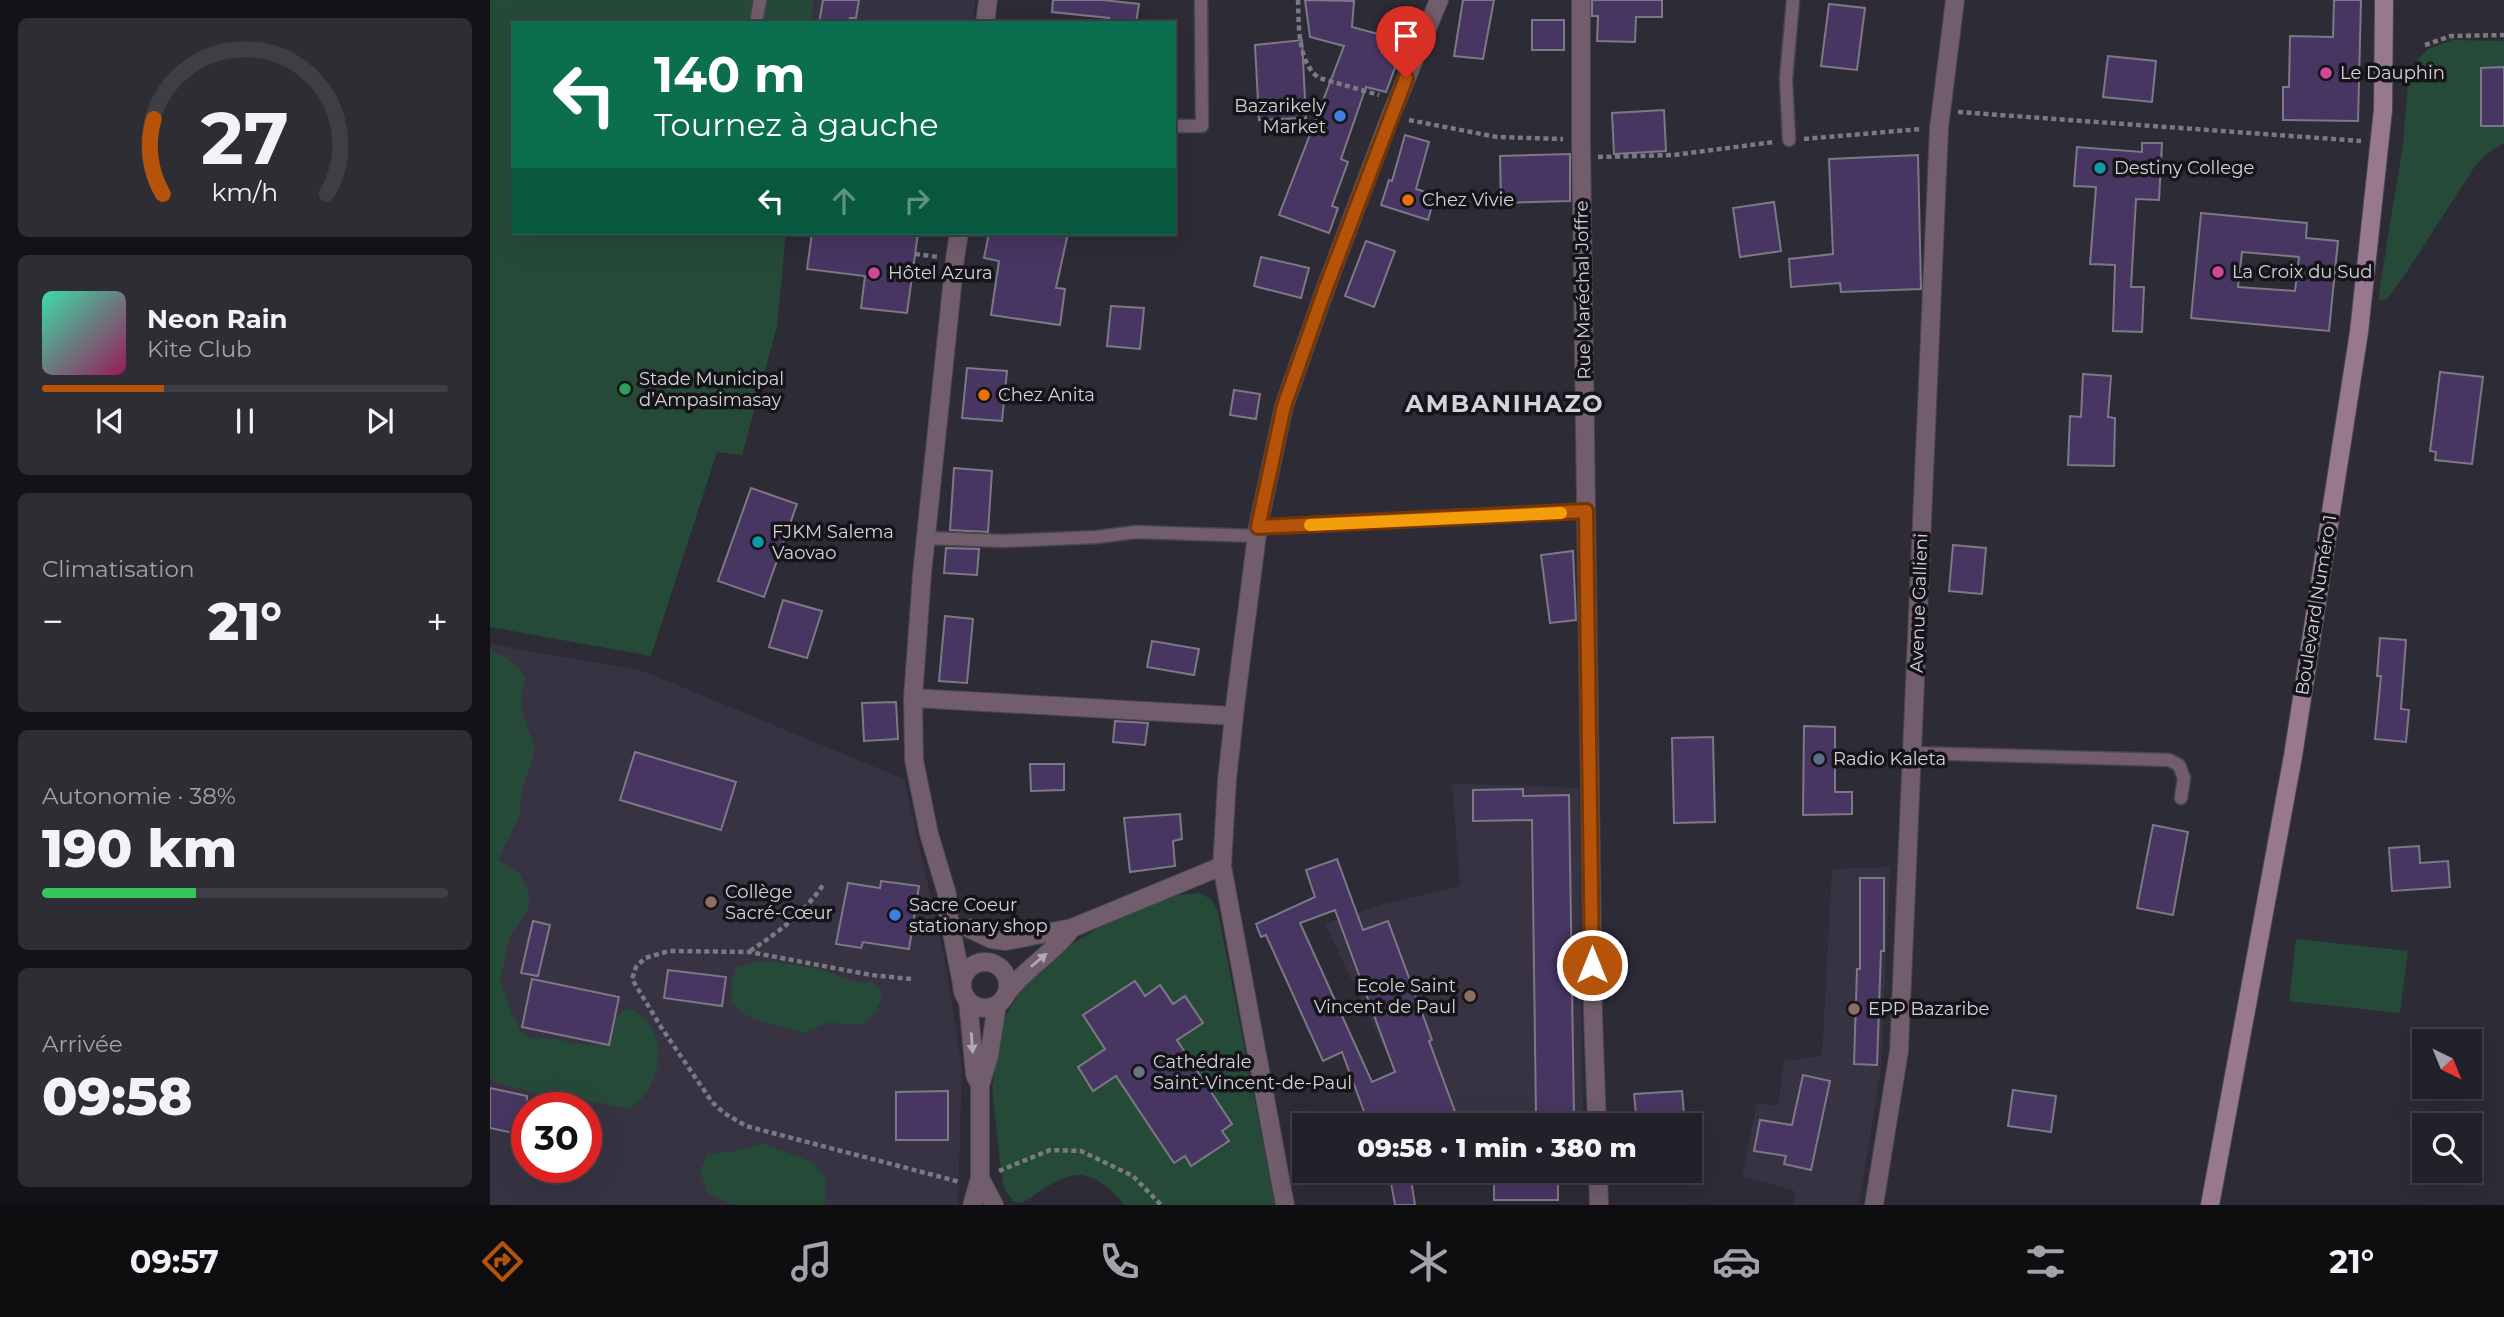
<!DOCTYPE html>
<html lang="fr">
<meta charset="utf-8">
<style>
body{margin:0;font-family:Montserrat,sans-serif;background:#2e2d34;color:#f1f3f6;height:100vh;display:flex;flex-direction:column;font-size:26px;white-space:nowrap}
*{box-sizing:border-box;margin:0}
p{font-size:23px;color:#a2a3a8}
.icon{flex:none;width:38px;height:38px;fill:none;stroke:currentColor;stroke-width:2;stroke-linecap:round;stroke-linejoin:round}
.map{position:relative;flex:1;overflow:hidden}
.details{display:flex;flex-direction:column;gap:18px;padding:18px;background:#131216;width:490px}
.details>*{flex:none}
.banner{position:absolute;left:21px;top:21px;width:665px;height:214px;border-radius:0px;box-shadow:0 7px 28px #0002,0 0 0 2px #3f3e45;background:#0b6e4f;color:#fff;overflow:hidden}
.needle{width:46px;rotate:137deg}
.controls{position:absolute;left:1922px;top:1029px;display:grid;gap:14px}
.controls a{display:grid;place-items:center;width:70px;height:70px;border-radius:0px;background:#222028;box-shadow:0 7px 28px #0002,0 0 0 2px #3f3e45;font-size:35px}
.speed{position:absolute;left:21px;top:1092px;display:flex;gap:14px;font-size:35px;font-weight:700;text-align:center}
.speed>*{display:grid;place-content:center;width:91px;height:91px;border-radius:50%;background:#222028;box-shadow:0 7px 28px #0002,0 0 0 2px #3f3e45;line-height:1}
.speed .limit{border:10px solid #d22;background:#fff;color:#111}
.pin{position:absolute;display:grid;place-items:center;width:60px;height:60px;color:#fff;margin:-72px -30px;border-radius:50% 50% 50% 0;rotate:-45deg;box-shadow:0 0 7px #0007}
.pin .icon{rotate:45deg}
.me{position:absolute;width:77px;margin:-38px;rotate:0deg;stroke-linejoin:round;filter:drop-shadow(0 0 5px #0008)}
.turn{display:flex;align-items:center;gap:24px;height:147px;padding:0 28px;font-size:32px}
.turn .icon{width:91px;height:91px;stroke-width:2.5}
.turn b{display:block;font-size:49px;line-height:60px}
.lanes{display:flex;align-items:center;height:66px;padding:0 28px;background:#0003;justify-content:center;gap:35px;direction:ltr}
.lanes .off{opacity:.35}
.big{font-size:52px;font-weight:800;line-height:1.1}
.details .card{flex:1;display:flex;flex-direction:column;justify-content:center;gap:10px;min-width:0;padding:0 24px;border-radius:10px;background:#2e2d34}
.details .dial{align-items:center;gap:0}
.dial svg{height:182px;overflow:visible;fill:none;stroke:#3f3e45;stroke-width:7;stroke-linecap:round;text-anchor:middle}
.dial text{fill:#f1f3f6;stroke:none}
.song{display:flex;align-items:center;gap:21px}
.cover{width:84px;height:84px;border-radius:10px;background:linear-gradient(135deg,hsl(160 70% 55%),hsl(330 70% 35%))}
.played{height:7px;border-radius:4px;background:linear-gradient(90deg,#b45309 30%,#3f3e45 30%)}
.keys{display:flex;justify-content:space-around;direction:ltr}
.heat{display:flex;justify-content:space-between;align-items:center;font-size:38px;direction:ltr}
.charge{height:10px;border-radius:5px;background:linear-gradient(90deg,#34c759 38%,#3f3e45 0)}
.trip{position:absolute;left:802px;top:1113px;width:410px;height:70px;border-radius:0px;background:#222028;box-shadow:0 7px 28px #0002,0 0 0 2px #3f3e45;font-weight:800;line-height:70px;text-align:center}
.dock{display:flex;height:112px;justify-content:space-around;align-items:center;background:#0e0d10;color:#a2a3a8}
.dock .icon{width:49px;height:49px}
.dock .on{color:#b45309}
.dock b{font-size:32px;color:#f1f3f6}
main{display:flex;flex:1;min-height:0}
.map>svg:first-child{display:block}
.built{fill:#373343;fill-rule:evenodd}
.green{fill:#254b38}
.building{fill:#473662;stroke:#7c7885;stroke-width:2;fill-rule:evenodd}
.lines{fill:none;stroke-linecap:round;stroke-linejoin:round}
.service-casing{stroke:#484650;stroke-width:15}
.minor-casing{stroke:#484650;stroke-width:20}
.secondary-casing{stroke:#484650;stroke-width:20}
.path{stroke:#7b7982;stroke-width:4.5;stroke-dasharray:5 3.5;stroke-linecap:butt}
.service{stroke:#715d6c;stroke-width:12}
.minor{stroke:#715d6c;stroke-width:18}
.secondary{stroke:#98788f;stroke-width:18}
.oneway{fill:#b1aab4}
.route-casing{stroke:#753606;stroke-width:18}
.route{stroke:#b45309;stroke-width:12}
.slow{stroke:#f59e0b;stroke-width:12}
.hotel-dot{fill:#d1479c;stroke:#151419;stroke-width:2.5}
.shop-dot{fill:#3f7fe0;stroke:#151419;stroke-width:2.5}
.culture-dot{fill:#0f9aa8;stroke:#151419;stroke-width:2.5}
.food-dot{fill:#e8710a;stroke:#151419;stroke-width:2.5}
.leisure-dot{fill:#2e9e5b;stroke:#151419;stroke-width:2.5}
.service-dot{fill:#5c6f8a;stroke:#151419;stroke-width:2.5}
.education-dot{fill:#8d6e63;stroke:#151419;stroke-width:2.5}
.worship-dot{fill:#6b7280;stroke:#151419;stroke-width:2.5}
.labels{text-anchor:middle;stroke-width:7;stroke-linejoin:round;paint-order:stroke}
.poi-label{font-size:18px;fill:#d4d3da;stroke:#151419;text-anchor:start}
.street-label{font-size:18px;fill:#d4d3da;stroke:#151419}
.district-label{font-size:24px;font-weight:bold;letter-spacing:2px;fill:#d4d3da;stroke:#151419}
</style>
<main>
<section class="details">
<div class="card dial"><svg viewBox="0 0 100 80">
<path d="M14 69A42 42 0 1 1 86 69"/>
<path d="M14 69A42 42 0 0 1 10 36" stroke="#b45309"/>
<text x="50" y="56" font-size="32" font-weight="700">27</text>
<text x="50" y="72" font-size="11">km/h</text>
</svg></div>
<div class="card">
<div class="song"><i class="cover"></i><div><b>Neon Rain</b><p>Kite Club</p></div></div>
<div class="played"></div>
<div class="keys"><svg class="icon" aria-label="previous" viewBox="0 0 24 24"><path d="M18 5L8 12l10 7zM5 5v14"/></svg><svg class="icon" aria-label="pause" viewBox="0 0 24 24"><path d="M8 5v14M16 5v14"/></svg><svg class="icon" aria-label="next" viewBox="0 0 24 24"><path d="M6 5l10 7-10 7zM19 5v14"/></svg></div>
</div>
<div class="card"><p>Climatisation</p>
<div class="heat"><a>−</a><b class="big">21°</b><a>+</a></div>
</div>
<div class="card"><p>Autonomie · 38%</p><b class="big">190 km</b><div class="charge"></div></div>
<div class="card"><p>Arrivée</p><b class="big">09:58</b></div>
</section>
<div class="map">
<svg width="2014" height="1205" viewBox="0 0 2014 1205">
<rect width="100%" height="100%" fill="#2d2b36"/>
<g class="built">
<path d="M324,0h161l-2,23h-162z"/>
<path d="M0,644l153,27 261,108 40,177 18,111 -4,138h-468zM37,1108h59v59h-59z"/>
<path d="M962,783l127,5 4,337h-168l-21,-56 -69,-145 59,-20 76,-18z"/>
<path d="M1400,867l-9,201 -22,137h-65l1,-14 -53,-15 15,-72 21,1 6,-44 38,-5 10,-187z"/>
</g>
<g class="green">
<path d="M0,0h324l-3,23h-298v210h273l-9,93 -35,129 -25,-3 -66,204 -161,-29z"/>
<path d="M1962,40l52,1v26l-23,1v57l23,1v17l-19,12 -12,14 -67,104 -19,26 -5,2 -3,-2v-6l24,-149 6,-75 19,-20z"/>
<path d="M0,652c17,2 27,13 36,27l-4,13 -1,18 14,36 -3,16 -9,23 -4,32 -21,43 22,14 9,18v16l-19,29 -10,42 12,35 9,18 8,6 29,1 16,5 35,1 6,-27 13,-10c35,15 38,55 18,85 -4,6 -11,11 -16,16 -46,-11 -95,-13 -140,-29z"/>
<path d="M709,893l12,6 7,13 57,293h-150c-41,-47 -58,-32 -103,-2l-9,-2 -9,-13 -3,-17 -9,-84 12,-68 16,-27 40,-41 44,-26 73,-30z"/>
<path d="M1806,939l112,12 -8,62 -111,-12z"/>
<path d="M279,961c16,4 33,4 49,8 19,3 34,18 53,12l8,7 3,9 -8,17 -11,10 -36,-1 -25,10c-25,-10 -51,-8 -70,-30v-23l4,-12 19,-6z"/>
<path d="M274,1144l48,18 13,15v28h-92l-25,-12 -8,-22 8,-17 22,-2z"/>
</g>
<g class="building">
<path d="M333,0h36l-3,18h-6l-1,5h-30z"/>
<path d="M563,0h50l36,4 -3,19h-28l1,-5 -57,-6z"/>
<path d="M815,0l49,1 -2,26 30,8 5,-21 26,5 -4,17 -2,-1 -21,57 -20,-5 -25,72 7,3 -16,44 6,2 -9,25 -50,-18 65,-169 -34,-9z"/>
<path d="M973,0h31l-11,59 -29,-3z"/>
<path d="M1102,0h70v17h-26l-1,25 -38,-1 1,-25h-6z"/>
<path d="M1844,0h27l-3,121 -75,-1v-33h6l1,-51 43,1z"/>
<path d="M1339,4l36,4 -8,62 -36,-4z"/>
<rect x="1042" y="20" width="32" height="30"/>
<path d="M812,40l4,78 -47,2 -4,-75z"/>
<path d="M1618,56l48,5 -4,41 -49,-5z"/>
<path d="M2014,67v59h-23v-58z"/>
<path d="M1174,110l2,41 -52,3 -2,-41z"/>
<path d="M915,135l24,7 -13,47 19,6 -7,25 -47,-15 8,-25 3,1z"/>
<path d="M1652,143h20l-3,57 -23,-1 -5,88h13l-2,45 -29,-1 2,-66 -25,-1 6,-77 -22,-1 3,-39 65,5z"/>
<path d="M1080,154v47l-69,2 -1,-47z"/>
<path d="M1428,155l3,134 -80,3 -1,-9 -49,4 -2,-28 44,-5 -4,-95z"/>
<path d="M1284,202l7,49 -41,6 -7,-49z"/>
<path d="M1711,213l106,10 -1,15 32,3 -9,90 -138,-13zM1752,252l57,5 -4,34 -57,-4z"/>
<path d="M322,233h106l-11,80 -46,-5 4,-32 -58,-7z"/>
<path d="M499,233h79l-12,55 9,1 -5,36 -69,-10 8,-54 -15,-3z"/>
<path d="M876,241l29,10 -21,56 -29,-11z"/>
<path d="M771,257l48,11 -8,30 -47,-12z"/>
<path d="M621,306l33,2 -4,41 -33,-3z"/>
<path d="M477,368l40,3 -5,50 -40,-3z"/>
<path d="M1950,372l43,5 -11,87 -37,-4 1,-8 -6,-1z"/>
<path d="M1593,374l28,2 -3,41 7,1 -1,48 -46,-1 2,-49 11,1z"/>
<path d="M744,390l26,4 -4,25 -26,-4z"/>
<path d="M464,468l38,3 -4,61 -38,-2z"/>
<path d="M261,488l46,16 -33,93 -46,-16z"/>
<path d="M1463,545l33,3 -4,46 -33,-3z"/>
<path d="M456,548l33,1 -2,26 -33,-2z"/>
<path d="M1083,551l3,69 -26,3 -9,-68z"/>
<path d="M293,600l39,11 -15,47 -38,-11z"/>
<path d="M455,616l28,3 -6,64 -28,-2z"/>
<path d="M1890,638l26,2 -5,69 8,1 -3,32 -31,-3 6,-63h-4z"/>
<path d="M662,641l47,8 -5,26 -47,-8z"/>
<path d="M406,702l2,37 -34,2 -2,-38z"/>
<path d="M625,721l33,2 -3,22 -32,-3z"/>
<path d="M1314,726l31,1v65h17v22l-49,1z"/>
<path d="M1223,737l2,85 -41,1 -2,-85z"/>
<path d="M145,752l101,30 -15,48 -101,-30z"/>
<path d="M540,764h34v26l-33,1z"/>
<path d="M1033,789v7l46,-1 5,321 -38,1 -4,-297 -59,1v-31z"/>
<path d="M690,814l2,25 -9,2 2,25 -45,6 -6,-54z"/>
<path d="M1663,825l35,7 -15,83 -36,-7z"/>
<path d="M1929,846l1,17 28,-2 2,26 -58,4 -3,-43z"/>
<path d="M847,859l26,71 25,-9 44,119 -3,1 31,84h-91l-27,-73 -19,9 -57,-126 -5,2 -5,-13 59,-27 -9,-27zM845,910l60,162 -23,10 -72,-159z"/>
<path d="M1370,878h24v73h-3l-4,114 -23,-1 3,-95h3z"/>
<path d="M391,881l38,5 -10,63 -46,-7 -2,6 -25,-4 12,-61 32,5z"/>
<path d="M43,921l17,4 -12,51 -17,-3z"/>
<path d="M178,970l58,7 -4,29 -58,-8z"/>
<path d="M42,979l87,18 -10,48 -87,-18z"/>
<path d="M645,981l10,15 15,-11 13,19 12,-8 18,27 -26,17 55,84 -10,7 7,10 -38,25 -6,-10 -11,7 -58,-87 -23,15 -15,-24 27,-18 -22,-34z"/>
<path d="M1313,1075l27,6 -19,89 -27,-6 2,-8 -32,-5 6,-31 32,5z"/>
<path d="M0,1088l37,8v40l-37,-8z"/>
<path d="M1523,1090l43,6 -5,36 -43,-6z"/>
<path d="M458,1091v49h-52v-48z"/>
<path d="M1192,1091l3,34h-48l-3,-31z"/>
<rect x="1004" y="1171" width="64" height="29"/>
<path d="M920,1173l5,32h-20l-5,-28z"/>
</g>
<g class="lines">
<defs>
<g id="service">
<path d="M266,23l4,-23"/>
<path d="M684,126h28l-1,-126"/>
<path d="M1299,140l-3,-61 7,-79"/>
<path d="M768,527l328,-16"/>
<path d="M437,538l75,3 95,-4 39,-5 121,4"/>
<path d="M1423,753l256,7 10,5 5,13 -3,20"/>
</g>
<g id="minor">
<path d="M1091,0v140l12,876 4,109"/>
<path d="M495,23l3,-23"/>
<path d="M469,233l-4,25 -33,316 -9,124 1,62 15,74 18,60v14l15,76"/>
<path d="M423,698l321,18"/>
<path d="M478,928l23,11 15,2 66,-13 150,-62"/>
<circle cx="495" cy="985" r="23"/>
<path d="M517,993c18,-25 47,-40 65,-65"/>
<path d="M478,1001l7,74 5,10"/>
<path d="M1108,1171l1,34"/>
<path d="M482,1205l8,-27"/>
<path d="M504,1205l-14,-27v-93l9,-29 8,-51"/>
<path d="M795,1205l-63,-339 5,-86 9,-82 22,-171 26,-121 41,-116 66,-175 48,-115"/>
<path d="M1384,1205l25,-154 40,-923 16,-128"/>
</g>
<path id="secondary" d="M1720,1205l83,-449 66,-424 24,-222 1,-110"/>
</defs>
<use href="#service" class="service-casing"/>
<use href="#minor" class="minor-casing"/>
<use href="#secondary" class="secondary-casing"/>
<g class="path">
<path d="M808,0c1,25 -1,62 21,78l60,17"/>
<path d="M1935,45l26,-9 53,-1"/>
<path d="M1468,112l403,29"/>
<path d="M919,120l88,17 66,2"/>
<path d="M1314,139l117,-10"/>
<path d="M1108,157l76,-2 100,-13"/>
<path d="M425,254l24,3"/>
<path d="M260,951c29,-19 54,-38 73,-66"/>
<path d="M421,979l-40,-4 -121,-23 -81,-1 -24,7 -9,9 -4,12 29,48 51,75 12,11 22,13 214,56"/>
<path d="M509,1171l51,-21 31,1 52,25 28,29"/>
</g>
<use href="#service" class="service"/>
<use href="#minor" class="minor"/>
<use href="#secondary" class="secondary"/>
</g>
<defs><path id="oneway-solid" d="M-6-.8H1V-3.2L6.5 0L1 3.2V.8H-6Z" transform="scale(1.75)"/></defs>
<g class="oneway">
<use href="#oneway-solid" transform="translate(549 960) rotate(-40)"/>
<use href="#oneway-solid" transform="translate(482 1043) rotate(86)"/>
</g>
<g class="lines">
<defs>
<path id="route" d="M916,78l-81,212 -41,116 -26,121 328,-16 6,454"/>
</defs>
<use href="#route" class="route-casing"/>
<use href="#route" class="route"/>
<path class="slow" d="M820,525l251,-12"/>
</g>
<g class="hotel-dot">
<circle cx="1836" cy="73" r="7"/>
<circle cx="1728" cy="272" r="7"/>
<circle cx="384" cy="273" r="7"/>
</g>
<g class="shop-dot">
<circle cx="850" cy="116" r="7"/>
<circle cx="405" cy="915" r="7"/>
</g>
<g class="culture-dot">
<circle cx="1610" cy="168" r="7"/>
<circle cx="268" cy="542" r="7"/>
</g>
<g class="food-dot">
<circle cx="918" cy="200" r="7"/>
<circle cx="494" cy="395" r="7"/>
</g>
<circle class="leisure-dot" cx="135" cy="389" r="7"/>
<circle class="service-dot" cx="1329" cy="759" r="7"/>
<g class="education-dot">
<circle cx="221" cy="902" r="7"/>
<circle cx="980" cy="996" r="7"/>
<circle cx="1364" cy="1009" r="7"/>
</g>
<circle class="worship-dot" cx="649" cy="1072" r="7"/>
<g class="labels">
<g class="poi-label">
<text x="1850" y="79">Le Dauphin</text>
<text x="836" y="112" text-anchor="end">Bazarikely<tspan x="836" dy="21">Market</tspan></text>
<text x="1624" y="174">Destiny College</text>
<text x="932" y="206">Chez Vivie</text>
<text x="1742" y="278">La Croix du Sud</text>
<text x="398" y="279">Hôtel Azura</text>
<text x="149" y="385">Stade Municipal<tspan x="149" dy="21">d’Ampasimasay</tspan></text>
<text x="508" y="401">Chez Anita</text>
<text x="282" y="538">FJKM Salema<tspan x="282" dy="21">Vaovao</tspan></text>
<text x="1343" y="765">Radio Kaleta</text>
<text x="235" y="898">Collège<tspan x="235" dy="21">Sacré-Cœur</tspan></text>
<text x="419" y="911">Sacre Coeur<tspan x="419" dy="21">stationary shop</tspan></text>
<text x="966" y="992" text-anchor="end">Ecole Saint<tspan x="966" dy="21">Vincent de Paul</tspan></text>
<text x="1378" y="1015">EPP Bazaribe</text>
<text x="663" y="1068">Cathédrale<tspan x="663" dy="21">Saint-Vincent-de-Paul</tspan></text>
</g>
<g class="street-label">
<text transform="translate(1093 290) rotate(-91)" y="6">Rue Maréchal Joffre</text>
<text transform="translate(1429 603) rotate(-88)" y="6">Avenue Gallieni</text>
<text transform="translate(1826 605) rotate(-81)" y="6">Boulevard Numéro 1</text>
</g>
<g class="district-label">
<text x="1015" y="412">AMBANIHAZO</text>
</g>
</g>
</svg>
<div class="controls">
<a><svg class="needle" viewBox="-14 -14 28 28"><path d="M0-13l5 13h-10z" fill="#e53935"/><path d="M0 13l5-13h-10z" fill="#a2a3a8"/></svg></a>
<a><svg class="icon" aria-label="search" viewBox="0 0 24 24"><circle cx="10" cy="10" r="6"/><path d="M15 15l6 6"/></svg></a>
</div>
<div class="speed"><div class="limit">30</div></div>
<div class="pin" style="left:916px;top:78px;background:#d93025"><svg class="icon" aria-label="arrive" viewBox="0 0 24 24"><path d="M6 21V4h12l-3 4 3 4H6"/></svg></div>
<svg class="me" style="left:1102px;top:965px" viewBox="-20 -20 40 40"><circle r="17" fill="#b45309" stroke="#fff" stroke-width="3"/><path d="M0-11L8 9 0 5-8 9z" fill="#fff"/></svg>
<div class="trip">09:58 · 1 min · 380 m</div>
<div class="banner">
<div class="turn"><svg class="icon" aria-label="left" viewBox="0 0 24 24"><path d="M17 20v-9H6M10 6l-5 5 5 5"/></svg><div><b>140 m</b>Tournez à gauche</div></div>
<div class="lanes"><svg class="icon" aria-label="left" viewBox="0 0 24 24"><path d="M17 20v-9H6M10 6l-5 5 5 5"/></svg><svg class="icon off" aria-label="ahead" viewBox="0 0 24 24"><path d="M12 20V5M6 11l6-6 6 6"/></svg><svg class="icon off" aria-label="right" viewBox="0 0 24 24"><path d="M7 20v-9h11M14 6l5 5-5 5"/></svg></div>
</div>
</div>
</main>
<nav class="dock">
<b>09:57</b>
<svg class="icon on" aria-label="directions" viewBox="0 0 24 24"><path d="M12 3l9 9-9 9-9-9zM9 14v-3h6M13 9l2 2-2 2"/></svg>
<svg class="icon" aria-label="music" viewBox="0 0 24 24"><path d="M9 18V5l10-2v13"/><circle cx="6" cy="18" r="3"/><circle cx="16" cy="16" r="3"/></svg>
<svg class="icon" aria-label="phone" viewBox="0 0 24 24"><path d="M5 4h4l2 5-3 2q2 4 5 5l2-3 5 2v4C11 20 4 13 5 4z"/></svg>
<svg class="icon" aria-label="climate" viewBox="0 0 24 24"><path d="M12 3v18M4 7l16 10M4 17L20 7"/></svg>
<svg class="icon" aria-label="car" viewBox="0 0 24 24"><path d="M5 17H2v-5l4-1 3-4h7l3 4 3 1v5h-3M9 17h6M6 11h13"/><circle cx="7" cy="17" r="2"/><circle cx="17" cy="17" r="2"/></svg>
<svg class="icon" aria-label="filters" viewBox="0 0 24 24"><path d="M4 7h16M4 17h16"/><circle cx="9" cy="7" r="2"/><circle cx="15" cy="17" r="2"/></svg>
<b>21°</b>
</nav>
